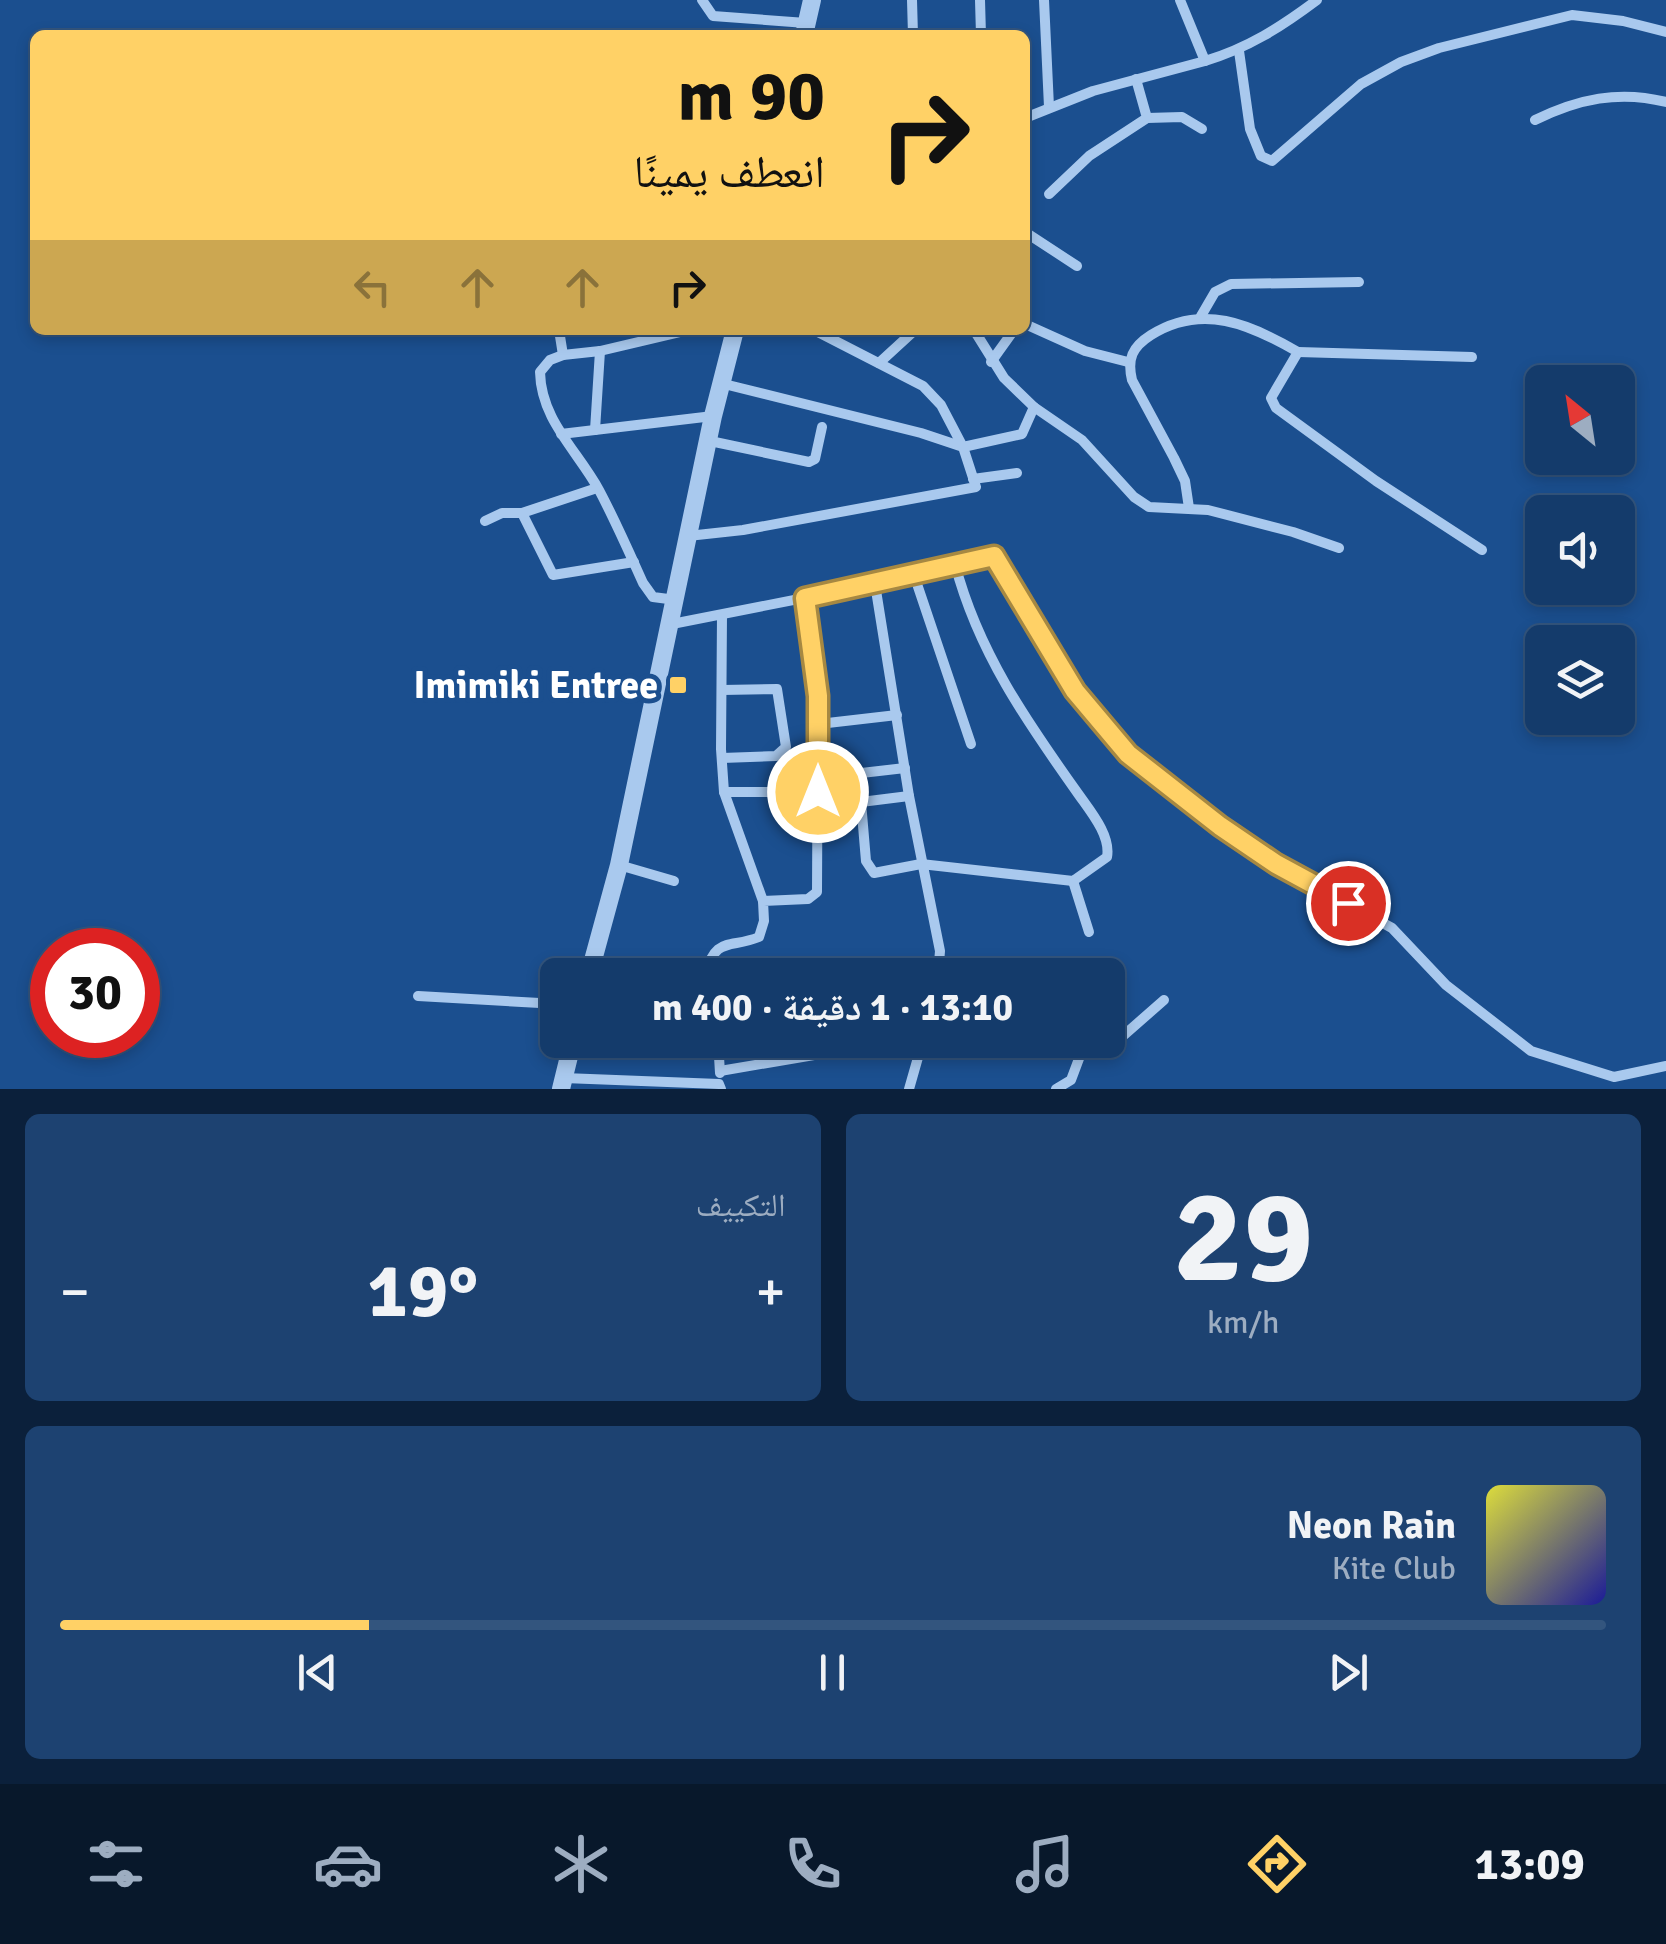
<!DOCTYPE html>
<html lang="ar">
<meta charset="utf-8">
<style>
body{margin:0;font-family:Signika,"Noto Naskh Arabic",sans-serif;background:#1d4271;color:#f1f3f6;direction:rtl;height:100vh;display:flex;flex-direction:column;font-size:38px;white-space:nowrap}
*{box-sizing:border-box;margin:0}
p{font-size:32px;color:#9dadc1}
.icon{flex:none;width:55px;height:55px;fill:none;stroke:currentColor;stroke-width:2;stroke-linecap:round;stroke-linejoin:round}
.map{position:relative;height:1089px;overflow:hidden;direction:ltr}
.details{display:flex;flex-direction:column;gap:25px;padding:25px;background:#0b203b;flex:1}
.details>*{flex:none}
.hud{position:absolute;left:30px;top:30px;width:1000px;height:305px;border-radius:15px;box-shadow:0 5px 15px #0003,0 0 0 2px #33557e;direction:rtl;background:#ffd166;color:#111;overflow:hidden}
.needle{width:65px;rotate:330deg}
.fabs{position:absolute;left:1525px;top:365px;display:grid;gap:20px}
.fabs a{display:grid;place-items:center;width:110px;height:110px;border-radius:15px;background:#143b6b;box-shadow:0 5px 15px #0003,0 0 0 2px #33557e;font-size:50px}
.speed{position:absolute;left:30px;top:928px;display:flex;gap:20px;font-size:50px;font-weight:700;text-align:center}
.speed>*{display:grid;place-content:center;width:130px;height:130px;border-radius:50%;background:#143b6b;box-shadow:0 5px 15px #0003,0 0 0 2px #33557e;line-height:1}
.speed .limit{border:15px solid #d22;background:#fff;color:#111}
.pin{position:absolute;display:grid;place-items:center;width:85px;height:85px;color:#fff;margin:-42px;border:5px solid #fff;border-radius:50%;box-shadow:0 2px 10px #0007}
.me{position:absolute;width:110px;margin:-55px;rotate:0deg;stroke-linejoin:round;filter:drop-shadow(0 0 8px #0008)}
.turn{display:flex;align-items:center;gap:35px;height:210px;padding:0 40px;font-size:45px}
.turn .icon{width:130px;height:130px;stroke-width:2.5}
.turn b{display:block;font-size:70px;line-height:85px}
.lanes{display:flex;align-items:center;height:95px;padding:0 40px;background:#0003;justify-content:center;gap:50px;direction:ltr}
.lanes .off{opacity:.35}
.big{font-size:75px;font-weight:800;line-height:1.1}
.details .widget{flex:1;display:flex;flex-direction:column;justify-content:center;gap:15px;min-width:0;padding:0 35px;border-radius:15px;background:#1d4271}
.details .dial{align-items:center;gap:0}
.dial b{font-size:130px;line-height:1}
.song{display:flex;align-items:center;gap:30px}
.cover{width:120px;height:120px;border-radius:15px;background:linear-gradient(135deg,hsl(60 70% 55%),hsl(240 70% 35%))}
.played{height:10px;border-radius:5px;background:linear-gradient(90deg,#ffd166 20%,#33557e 20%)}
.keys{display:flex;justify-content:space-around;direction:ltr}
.heat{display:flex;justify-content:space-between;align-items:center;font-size:55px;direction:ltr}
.details .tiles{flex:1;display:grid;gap:25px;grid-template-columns:1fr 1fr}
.widget:last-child{grid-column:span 2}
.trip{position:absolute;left:540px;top:958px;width:585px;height:100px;border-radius:15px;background:#143b6b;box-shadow:0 5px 15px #0003,0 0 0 2px #33557e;font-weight:800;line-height:100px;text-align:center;direction:rtl}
.dock{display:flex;height:160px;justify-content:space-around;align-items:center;background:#08182b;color:#9dadc1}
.dock .icon{width:70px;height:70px}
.dock .selected{color:#ffd166}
.dock b{font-size:45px;color:#f1f3f6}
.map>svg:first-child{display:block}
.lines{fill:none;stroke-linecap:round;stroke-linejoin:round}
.minor{stroke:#a9c9ee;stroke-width:10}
.tertiary{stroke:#a9c9ee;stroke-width:18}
.route-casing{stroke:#a68842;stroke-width:25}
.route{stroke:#ffd166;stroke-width:18}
.poi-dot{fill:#ffd166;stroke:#1b4f8f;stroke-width:4}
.labels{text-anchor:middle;stroke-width:10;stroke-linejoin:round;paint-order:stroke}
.poi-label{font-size:38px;font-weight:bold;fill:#fff;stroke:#1b4f8f;text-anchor:end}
</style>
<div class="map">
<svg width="1666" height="1089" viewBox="0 0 1666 1089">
<rect width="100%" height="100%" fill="#1b4f8f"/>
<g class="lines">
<g class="minor">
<path d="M702,0l11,16 93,7"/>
<path d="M912,0l1,35"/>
<path d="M980,0l1,35"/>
<path d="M1044,0l5,107"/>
<path d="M1180,0l25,61c43,-13 76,-34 112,-61"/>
<path d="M1239,51l11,78 11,27 11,5 89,-77 40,-22 38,-14 133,-33 51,6 43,11"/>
<path d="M1025,118l68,-27 112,-30"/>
<path d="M1147,118l35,-1 20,12"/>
<path d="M1535,120c43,-21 84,-30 131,-18"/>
<path d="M1049,194l40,-38 58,-38 -11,-39"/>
<path d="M1025,232l52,34"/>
<path d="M1201,316l14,-24 16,-8 128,-2"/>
<path d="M1025,324l60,27 43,11"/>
<path d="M559,330l4,25"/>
<path d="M814,330l109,56 18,19 22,42 59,-13 12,-27"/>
<path d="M974,330l30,48 30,29 48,33 52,57 15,10 59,3 85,22 46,16"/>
<path d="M1298,352l174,5"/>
<path d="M991,362l23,-32"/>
<path d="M879,363l36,-33"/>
<path d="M595,430l5,-79"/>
<path d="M561,434l152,-18"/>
<path d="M710,441l99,21 6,-3 7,-32"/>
<path d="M973,479l44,-6"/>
<path d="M1189,508l-4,-27 -11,-23 -42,-78c-5,-21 0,-33 19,-45 51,-32 99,-11 147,17l-27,46 5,10 100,73 106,69"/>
<path d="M522,513l31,62 81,-13"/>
<path d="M485,521l17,-8h20l75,-25"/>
<path d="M688,536l55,-6 233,-43 -13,-40 -42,-14 -197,-49"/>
<path d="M914,575l57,169"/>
<path d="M875,584l119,-28 81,135 36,47 81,70 84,56 116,64 54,57 85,66 83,26 52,-11"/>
<path d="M676,600l-23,-3 -10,-14c-14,-31 -28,-63 -44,-93 -22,-40 -58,-70 -59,-118l10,-12 13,-5 37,-4 89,-21"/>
<path d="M722,615l-1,134 3,43 39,109"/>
<path d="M672,624l203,-40 34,212 31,155 -2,24"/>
<path d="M722,690l55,-1 9,58 -10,9 -54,2"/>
<path d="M819,724l78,-9"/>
<path d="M818,778l87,-10"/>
<path d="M724,792h94"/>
<path d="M909,796l-48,6 5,59 8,12 47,-9 152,17 34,-24c4,-21 -16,-45 -28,-62 -52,-73 -101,-143 -124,-231"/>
<path d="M819,807l42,-5"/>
<path d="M619,865l55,16"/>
<path d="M1073,881l16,51"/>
<path d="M705,975c11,-40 25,-26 54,-38l5,-16 -1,-20 45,-2 9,-7 1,-197 -13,-97"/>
<path d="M418,996l140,8"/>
<path d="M718,1040l2,33"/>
<path d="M720,1071l141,-24"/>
<path d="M564,1078l155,6 2,5"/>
<path d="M909,1089l14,-49"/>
<path d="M1056,1089l15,-9 9,-24 35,-13 49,-43"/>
</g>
<g class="tertiary">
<path d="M804,35l8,-35"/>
<path d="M589,975l30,-110 94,-449 22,-86"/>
<path d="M561,1089l12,-49"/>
</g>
</g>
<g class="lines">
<defs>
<path id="route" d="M818,792v-96l-13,-98 189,-42 81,135 53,63 92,72 56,38 72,39"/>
</defs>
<use href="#route" class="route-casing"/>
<use href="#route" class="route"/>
</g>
<rect class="poi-dot" x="668" y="675" width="20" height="20" rx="5"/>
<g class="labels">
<g class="poi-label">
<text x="658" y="698">Imimiki Entree</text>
</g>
</g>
</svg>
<div class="fabs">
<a><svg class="needle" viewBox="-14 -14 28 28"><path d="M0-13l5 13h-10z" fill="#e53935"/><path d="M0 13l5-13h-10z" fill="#9dadc1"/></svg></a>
<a><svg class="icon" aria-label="sound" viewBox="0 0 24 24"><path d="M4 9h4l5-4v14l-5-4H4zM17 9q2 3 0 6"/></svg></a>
<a><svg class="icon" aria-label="layers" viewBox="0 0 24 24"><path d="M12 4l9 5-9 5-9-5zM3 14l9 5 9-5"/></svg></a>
</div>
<div class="speed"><div class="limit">30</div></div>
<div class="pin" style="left:1348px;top:903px;background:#d93025"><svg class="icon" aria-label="arrive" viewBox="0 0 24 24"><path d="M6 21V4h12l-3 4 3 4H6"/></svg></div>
<svg class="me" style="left:818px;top:792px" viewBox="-20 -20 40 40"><circle r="17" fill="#ffd166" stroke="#fff" stroke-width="3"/><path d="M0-11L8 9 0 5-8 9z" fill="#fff"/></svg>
<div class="trip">13:10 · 1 دقيقة · 400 m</div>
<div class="hud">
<div class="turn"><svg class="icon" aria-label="right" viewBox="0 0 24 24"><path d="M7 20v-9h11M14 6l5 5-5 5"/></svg><div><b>90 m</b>انعطف يمينًا</div></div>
<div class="lanes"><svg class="icon off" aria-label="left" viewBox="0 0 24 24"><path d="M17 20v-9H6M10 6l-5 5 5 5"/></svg><svg class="icon off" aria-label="ahead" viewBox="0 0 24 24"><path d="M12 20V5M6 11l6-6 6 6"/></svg><svg class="icon off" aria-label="ahead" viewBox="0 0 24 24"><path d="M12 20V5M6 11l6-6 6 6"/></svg><svg class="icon" aria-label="right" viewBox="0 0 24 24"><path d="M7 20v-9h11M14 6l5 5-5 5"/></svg></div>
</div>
</div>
<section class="details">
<div class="tiles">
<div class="widget dial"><b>29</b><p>km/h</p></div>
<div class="widget"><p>التكييف</p>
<div class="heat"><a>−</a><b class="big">19°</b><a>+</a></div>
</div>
<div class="widget">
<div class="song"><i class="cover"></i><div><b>Neon Rain</b><p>Kite Club</p></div></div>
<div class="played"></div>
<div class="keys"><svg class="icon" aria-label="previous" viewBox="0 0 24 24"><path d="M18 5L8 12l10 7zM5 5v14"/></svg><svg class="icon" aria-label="pause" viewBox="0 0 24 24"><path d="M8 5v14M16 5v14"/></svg><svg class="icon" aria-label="next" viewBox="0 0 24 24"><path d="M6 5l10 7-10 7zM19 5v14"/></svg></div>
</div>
</div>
</section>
<nav class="dock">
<b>13:09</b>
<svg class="icon selected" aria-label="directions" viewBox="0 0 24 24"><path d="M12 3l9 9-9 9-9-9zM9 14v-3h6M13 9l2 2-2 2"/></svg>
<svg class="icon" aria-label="music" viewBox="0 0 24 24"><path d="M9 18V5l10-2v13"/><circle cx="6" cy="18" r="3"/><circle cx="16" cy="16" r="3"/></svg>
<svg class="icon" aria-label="phone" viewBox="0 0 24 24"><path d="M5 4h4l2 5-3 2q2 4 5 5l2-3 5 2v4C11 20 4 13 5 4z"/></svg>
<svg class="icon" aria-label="climate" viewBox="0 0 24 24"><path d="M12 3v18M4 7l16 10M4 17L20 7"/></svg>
<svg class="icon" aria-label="car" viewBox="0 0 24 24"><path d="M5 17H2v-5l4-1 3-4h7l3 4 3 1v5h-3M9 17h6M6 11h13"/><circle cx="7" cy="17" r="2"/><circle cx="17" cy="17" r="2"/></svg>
<svg class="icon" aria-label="filters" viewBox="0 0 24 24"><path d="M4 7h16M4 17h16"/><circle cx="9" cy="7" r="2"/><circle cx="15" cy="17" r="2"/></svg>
</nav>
